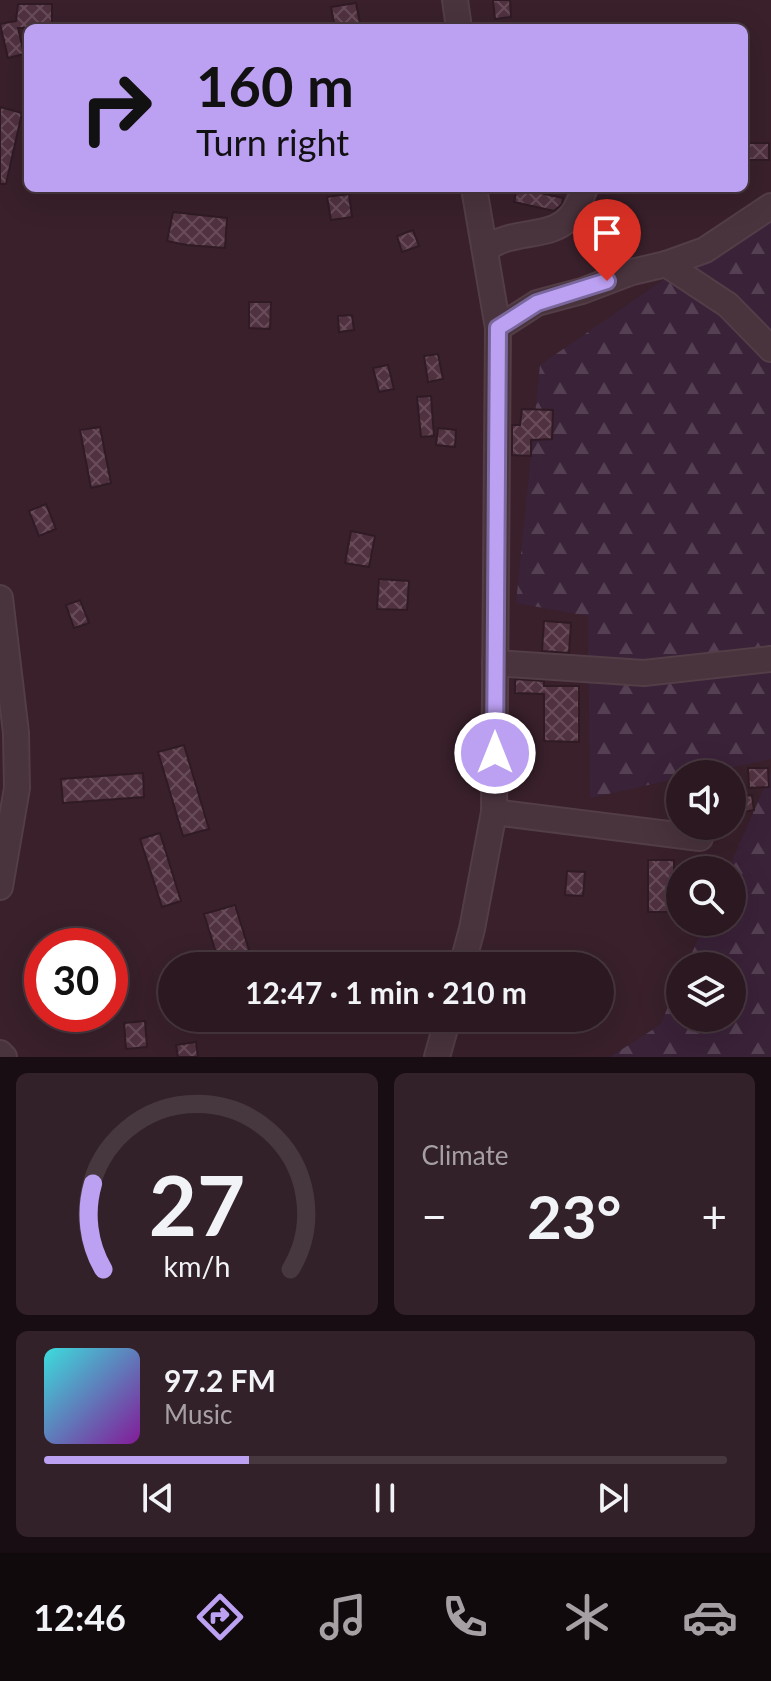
<!DOCTYPE html>
<meta charset="utf-8">
<style>
body{margin:0;font-family:Lato,sans-serif;background:#332129;color:#f1f3f6;height:100vh;display:flex;flex-direction:column;font-size:30px;white-space:nowrap}
*{box-sizing:border-box;margin:0}
p{font-size:26px;color:#a6a0a5}
.icon{flex:none;width:44px;height:44px;fill:none;stroke:currentColor;stroke-width:2;stroke-linecap:round;stroke-linejoin:round}
.map{position:relative;height:1057px;overflow:hidden}
.sheet{display:flex;flex-direction:column;gap:16px;padding:16px;background:#180d12;flex:1}
.sheet>*{flex:none}
.top-card{position:absolute;left:24px;top:24px;width:724px;height:168px;border-radius:12px;box-shadow:0 8px 32px #0002,0 0 0 2px #47373e;background:#bca0f2;color:#111;overflow:hidden}
.buttons{position:absolute;left:666px;top:760px;display:grid;gap:16px}
.buttons a{display:grid;place-items:center;width:80px;height:80px;border-radius:50%;background:#2b1820;box-shadow:0 8px 32px #0002,0 0 0 2px #47373e;font-size:40px}
.speed{position:absolute;left:24px;top:928px;display:flex;gap:16px;font-size:40px;font-weight:700;text-align:center}
.speed>*{display:grid;place-content:center;width:104px;height:104px;border-radius:50%;background:#2b1820;box-shadow:0 8px 32px #0002,0 0 0 2px #47373e;line-height:1}
.speed .limit{border:12px solid #d22;background:#fff;color:#111}
.pin{position:absolute;display:grid;place-items:center;width:68px;height:68px;color:#fff;margin:-82px -34px;border-radius:50% 50% 50% 0;rotate:-45deg;box-shadow:0 0 8px #0007}
.pin .icon{rotate:45deg}
.me{position:absolute;width:88px;margin:-44px;rotate:0deg;stroke-linejoin:round;filter:drop-shadow(0 0 6px #0008)}
.turn{display:flex;align-items:center;gap:28px;height:168px;padding:0 40px;font-size:36px}
.turn .icon{width:104px;height:104px;stroke-width:2.5}
.turn b{display:block;font-size:56px;line-height:68px}
.big{font-size:60px;font-weight:700;line-height:1.1}
.sheet .tile{flex:1;display:flex;flex-direction:column;justify-content:center;gap:12px;min-width:0;padding:0 28px;border-radius:12px;background:#332129}
.sheet .dial{align-items:center;gap:0}
.dial svg{height:208px;overflow:visible;fill:none;stroke:#47373e;stroke-width:7;stroke-linecap:round;text-anchor:middle}
.dial text{fill:#f1f3f6;stroke:none}
.song{display:flex;align-items:center;gap:24px}
.cover{width:96px;height:96px;border-radius:12px;background:linear-gradient(135deg,hsl(180 70% 55%),hsl(290 70% 35%))}
.played{height:8px;border-radius:4px;background:linear-gradient(90deg,#bca0f2 30%,#47373e 30%)}
.keys{display:flex;justify-content:space-around;direction:ltr}
.heat{display:flex;justify-content:space-between;align-items:center;font-size:44px;direction:ltr}
.sheet .tiles{flex:1;display:grid;gap:16px;grid-template-columns:1fr 1fr}
.tile:last-child{grid-column:span 2}
.trip{position:absolute;left:158px;top:952px;width:456px;height:80px;border-radius:40px;background:#2b1820;box-shadow:0 8px 32px #0002,0 0 0 2px #47373e;font-weight:700;line-height:80px;text-align:center}
.tabs{display:flex;height:128px;justify-content:space-around;align-items:center;background:#110a0d;color:#a6a0a5}
.tabs .icon{width:56px;height:56px}
.tabs .current{color:#bca0f2}
.tabs b{font-size:36px;color:#f1f3f6}
.map>svg:first-child{display:block}
.forest{fill:url(#forest-firs)}
.building{fill:url(#building-cross-hatch);stroke:#301b24;stroke-width:2}
.lines{fill:none;stroke-linecap:round;stroke-linejoin:round}
.minor-casing{stroke:#533d46;stroke-width:28}
.minor{stroke:#49333d;stroke-width:24}
.route-casing{stroke:#7a689d;stroke-width:20}
.route{stroke:#bca0f2;stroke-width:14}
</style>
<div class="map">
<svg width="771" height="1057" viewBox="0 0 771 1057">
<defs>
<pattern id="forest-firs" width="22" height="20" patternUnits="userSpaceOnUse" patternTransform="scale(2)"><rect width="22" height="20" fill="#3a2238"/><path d="M5 1l3.5 6h-7zM16 11l3.5 6h-7z" fill="#554053"/></pattern>
<pattern id="building-cross-hatch" width="8" height="8" patternUnits="userSpaceOnUse" patternTransform="scale(2)"><rect width="8" height="8" fill="#50313f"/><path d="M0 0l8 8M0 8l8-8" fill="none" stroke="#684c59"/></pattern>
</defs>
<rect width="100%" height="100%" fill="#39202b"/>
<g class="forest">
<path d="M771,206v553l-71,15h-20v4l-90,20 -2,-182 -72,-13 24,-238z"/>
<path d="M771,772v285h-161l50,-32 20,-45v38h52v-52h-46l20,-44h26v-52h-4z"/>
</g>
<g class="building">
<path d="M493,0h17l1,17 -16,2z"/>
<path d="M356,3l5,25h-26l-4,-21z"/>
<path d="M18,4h34v24h-34l6,26 -16,4 -8,-34 16,-3z"/>
<path d="M0,107l22,6 -16,71h-6z"/>
<rect x="744" y="143" width="25" height="17"/>
<path d="M517,188l46,10 -1,6 -8,7 -40,-9z"/>
<path d="M349,194l3,23 -21,3 -4,-23z"/>
<path d="M173,212l54,6 -2,30 -38,-3 -20,-4z"/>
<path d="M413,230l6,16 -17,6 -5,-16z"/>
<path d="M249,302h22l-1,27 -21,-1z"/>
<path d="M352,315l2,15 -15,2 -1,-16z"/>
<path d="M438,354l5,25 -15,3 -4,-26z"/>
<path d="M388,365l6,24 -15,3 -6,-24z"/>
<path d="M431,396l3,40 -13,1 -4,-40z"/>
<path d="M522,409l31,1 -1,29 -21,1v16l-19,-1v-30h8z"/>
<path d="M100,427l11,56 -20,5 -11,-58z"/>
<path d="M438,428l18,2 -1,17 -19,-2z"/>
<path d="M46,504l10,25 -17,7 -10,-25z"/>
<path d="M351,531l24,5 -6,31 -24,-4z"/>
<path d="M379,579l30,2 -2,29 -30,-1z"/>
<path d="M80,600l9,23 -15,5 -8,-23z"/>
<path d="M544,621l27,2 -2,30 -27,-2z"/>
<path d="M515,679l29,2v5h35v56l-35,-1v-47l-29,-1z"/>
<path d="M184,745l25,84 -26,7 -25,-84z"/>
<path d="M748,768h20l1,19 -20,1z"/>
<path d="M143,773l1,24 -81,6 -2,-24z"/>
<path d="M752,795l2,15 -21,4 -1,-16z"/>
<path d="M160,833l21,68 -19,6 -22,-68z"/>
<rect x="648" y="860" width="26" height="52"/>
<path d="M567,871l18,1 -2,24 -18,-1z"/>
<path d="M235,905l19,61h-34l-16,-52z"/>
<path d="M145,1021l2,26 -21,2 -2,-26z"/>
<path d="M196,1042l2,15h-20l-2,-12z"/>
</g>
<g class="lines">
<defs>
<g id="minor">
<path d="M455,0l4,28"/>
<path d="M486,249c27,-21 64,-9 84,-32 7,-7 11,-20 15,-29"/>
<path d="M666,264l62,41 43,44"/>
<path d="M498,328l39,-25 45,-12 50,-19 34,-8 39,-14 66,-44"/>
<path d="M0,598l16,135 1,55 -17,99"/>
<path d="M495,663l149,10 127,-14"/>
<path d="M494,812l206,26"/>
<path d="M462,966l10,-37 22,-117 4,-484 -24,-140"/>
<path d="M0,1053l4,4"/>
<path d="M437,1057l11,-39"/>
</g>
</defs>
<use href="#minor" class="minor-casing"/>
<use href="#minor" class="minor"/>
</g>
<g class="lines">
<defs>
<path id="route" d="M495,753l3,-425 39,-25 70,-22"/>
</defs>
<use href="#route" class="route-casing"/>
<use href="#route" class="route"/>
</g>
</svg>
<div class="buttons">
<a><svg class="icon" aria-label="sound" viewBox="0 0 24 24"><path d="M4 9h4l5-4v14l-5-4H4zM17 9q2 3 0 6"/></svg></a>
<a><svg class="icon" aria-label="search" viewBox="0 0 24 24"><circle cx="10" cy="10" r="6"/><path d="M15 15l6 6"/></svg></a>
<a><svg class="icon" aria-label="layers" viewBox="0 0 24 24"><path d="M12 4l9 5-9 5-9-5zM3 14l9 5 9-5"/></svg></a>
</div>
<div class="speed"><div class="limit">30</div></div>
<div class="pin" style="left:607px;top:281px;background:#d93025"><svg class="icon" aria-label="arrive" viewBox="0 0 24 24"><path d="M6 21V4h12l-3 4 3 4H6"/></svg></div>
<svg class="me" style="left:495px;top:753px" viewBox="-20 -20 40 40"><circle r="17" fill="#bca0f2" stroke="#fff" stroke-width="3"/><path d="M0-11L8 9 0 5-8 9z" fill="#fff"/></svg>
<div class="trip">12:47 · 1 min · 210 m</div>
<div class="top-card">
<div class="turn"><svg class="icon" aria-label="right" viewBox="0 0 24 24"><path d="M7 20v-9h11M14 6l5 5-5 5"/></svg><div><b>160 m</b>Turn right</div></div>
</div>
</div>
<section class="sheet">
<div class="tiles">
<div class="tile dial"><svg viewBox="0 0 100 80">
<path d="M14 69A42 42 0 1 1 86 69"/>
<path d="M14 69A42 42 0 0 1 10 36" stroke="#bca0f2"/>
<text x="50" y="56" font-size="32" font-weight="700">27</text>
<text x="50" y="72" font-size="11">km/h</text>
</svg></div>
<div class="tile"><p>Climate</p>
<div class="heat"><a>−</a><b class="big">23°</b><a>+</a></div>
</div>
<div class="tile">
<div class="song"><i class="cover"></i><div><b>97.2 FM</b><p>Music</p></div></div>
<div class="played"></div>
<div class="keys"><svg class="icon" aria-label="previous" viewBox="0 0 24 24"><path d="M18 5L8 12l10 7zM5 5v14"/></svg><svg class="icon" aria-label="pause" viewBox="0 0 24 24"><path d="M8 5v14M16 5v14"/></svg><svg class="icon" aria-label="next" viewBox="0 0 24 24"><path d="M6 5l10 7-10 7zM19 5v14"/></svg></div>
</div>
</div>
</section>
<nav class="tabs">
<b>12:46</b>
<svg class="icon current" aria-label="directions" viewBox="0 0 24 24"><path d="M12 3l9 9-9 9-9-9zM9 14v-3h6M13 9l2 2-2 2"/></svg>
<svg class="icon" aria-label="music" viewBox="0 0 24 24"><path d="M9 18V5l10-2v13"/><circle cx="6" cy="18" r="3"/><circle cx="16" cy="16" r="3"/></svg>
<svg class="icon" aria-label="phone" viewBox="0 0 24 24"><path d="M5 4h4l2 5-3 2q2 4 5 5l2-3 5 2v4C11 20 4 13 5 4z"/></svg>
<svg class="icon" aria-label="climate" viewBox="0 0 24 24"><path d="M12 3v18M4 7l16 10M4 17L20 7"/></svg>
<svg class="icon" aria-label="car" viewBox="0 0 24 24"><path d="M5 17H2v-5l4-1 3-4h7l3 4 3 1v5h-3M9 17h6M6 11h13"/><circle cx="7" cy="17" r="2"/><circle cx="17" cy="17" r="2"/></svg>
</nav>
